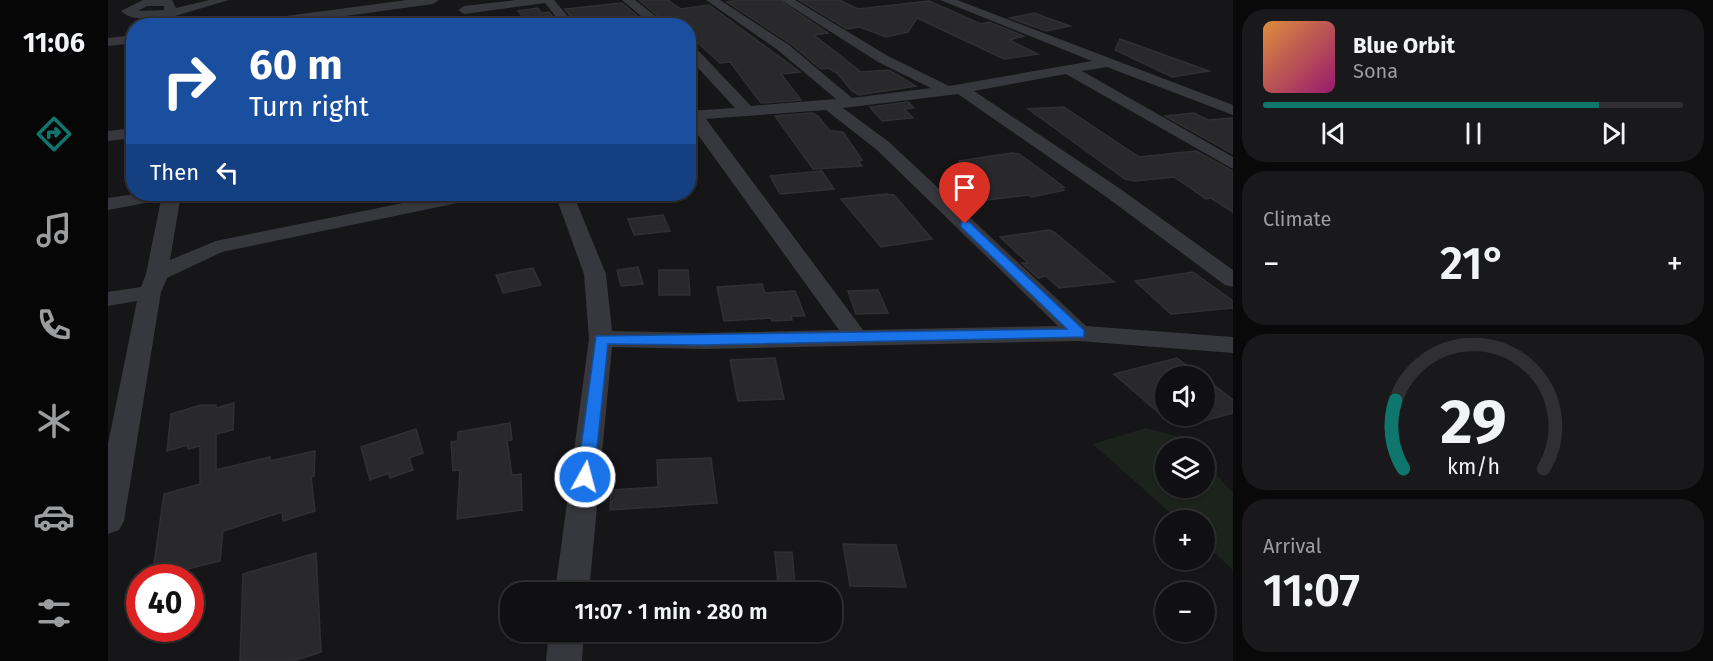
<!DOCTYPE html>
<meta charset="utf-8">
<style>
body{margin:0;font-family:"Fira Sans",sans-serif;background:#19191b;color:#f1f3f6;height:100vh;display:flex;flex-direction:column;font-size:22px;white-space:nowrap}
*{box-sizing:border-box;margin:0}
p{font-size:20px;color:#9c9d9f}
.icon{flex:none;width:33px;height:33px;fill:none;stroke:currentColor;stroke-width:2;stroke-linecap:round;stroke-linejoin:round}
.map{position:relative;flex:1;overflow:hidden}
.drawer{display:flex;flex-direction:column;gap:9px;padding:9px;background:#09090a;width:480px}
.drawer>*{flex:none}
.hud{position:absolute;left:18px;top:18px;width:570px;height:183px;border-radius:24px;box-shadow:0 2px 4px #0004,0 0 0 2px #303032;background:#1a4fa0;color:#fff;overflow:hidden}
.buttons{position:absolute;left:1047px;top:366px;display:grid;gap:12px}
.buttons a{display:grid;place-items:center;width:60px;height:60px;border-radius:50%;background:#101012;box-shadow:0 2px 4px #0004,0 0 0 2px #303032;font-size:30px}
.speed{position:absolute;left:18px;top:564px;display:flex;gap:12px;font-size:30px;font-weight:700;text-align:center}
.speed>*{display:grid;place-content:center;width:78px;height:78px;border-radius:50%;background:#101012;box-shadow:0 2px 4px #0004,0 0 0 2px #303032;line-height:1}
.speed .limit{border:9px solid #d22;background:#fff;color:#111}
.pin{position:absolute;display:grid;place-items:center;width:51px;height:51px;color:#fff;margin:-62px -26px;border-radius:50% 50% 50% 0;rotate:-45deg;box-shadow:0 0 6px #0007}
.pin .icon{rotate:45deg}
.me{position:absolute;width:66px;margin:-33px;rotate:7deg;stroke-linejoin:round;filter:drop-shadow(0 0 4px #0008)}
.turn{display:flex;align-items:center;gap:21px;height:126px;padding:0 24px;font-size:27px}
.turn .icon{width:78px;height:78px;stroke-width:2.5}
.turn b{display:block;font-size:42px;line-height:51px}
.then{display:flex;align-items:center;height:57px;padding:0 24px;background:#0003;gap:12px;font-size:22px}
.big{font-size:45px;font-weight:600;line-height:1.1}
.drawer .widget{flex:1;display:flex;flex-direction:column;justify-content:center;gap:9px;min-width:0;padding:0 21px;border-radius:24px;background:#19191b}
.drawer .dial{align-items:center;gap:0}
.dial svg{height:156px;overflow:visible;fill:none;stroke:#303032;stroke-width:7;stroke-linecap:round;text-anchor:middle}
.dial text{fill:#f1f3f6;stroke:none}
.song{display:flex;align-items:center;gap:18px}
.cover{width:72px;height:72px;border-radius:9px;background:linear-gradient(135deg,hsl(30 70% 55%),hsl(320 70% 35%))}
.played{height:6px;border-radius:3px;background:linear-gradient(90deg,#0f766e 80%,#303032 80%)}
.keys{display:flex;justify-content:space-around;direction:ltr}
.heat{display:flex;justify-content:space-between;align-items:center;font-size:33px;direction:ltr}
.trip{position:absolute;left:392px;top:582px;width:342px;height:60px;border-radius:24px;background:#101012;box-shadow:0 2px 4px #0004,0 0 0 2px #303032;font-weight:600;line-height:60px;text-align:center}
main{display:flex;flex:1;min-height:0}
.menu{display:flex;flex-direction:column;width:108px;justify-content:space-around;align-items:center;background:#060607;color:#9c9d9f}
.menu .icon{width:42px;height:42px}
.menu .on{color:#0f766e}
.menu b{font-size:27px;color:#f1f3f6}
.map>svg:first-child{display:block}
.green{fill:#1c231d}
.building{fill:#29292c;stroke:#303034;stroke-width:1.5}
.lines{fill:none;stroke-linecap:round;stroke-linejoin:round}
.minor{fill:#37383d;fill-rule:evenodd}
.route{fill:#1a73e8;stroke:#114b97;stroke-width:1.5}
</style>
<main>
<nav class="menu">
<b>11:06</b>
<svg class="icon on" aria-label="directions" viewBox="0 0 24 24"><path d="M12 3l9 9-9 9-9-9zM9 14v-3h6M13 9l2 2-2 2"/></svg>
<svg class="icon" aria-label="music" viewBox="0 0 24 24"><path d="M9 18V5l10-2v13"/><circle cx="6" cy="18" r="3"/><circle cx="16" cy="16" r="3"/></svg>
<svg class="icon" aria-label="phone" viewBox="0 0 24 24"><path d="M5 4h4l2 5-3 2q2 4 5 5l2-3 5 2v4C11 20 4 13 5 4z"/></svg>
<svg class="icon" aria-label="climate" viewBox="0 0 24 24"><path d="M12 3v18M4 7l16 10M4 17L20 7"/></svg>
<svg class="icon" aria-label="car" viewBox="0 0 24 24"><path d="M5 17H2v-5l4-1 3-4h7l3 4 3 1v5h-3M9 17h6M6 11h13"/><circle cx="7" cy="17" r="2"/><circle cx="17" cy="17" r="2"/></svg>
<svg class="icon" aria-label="filters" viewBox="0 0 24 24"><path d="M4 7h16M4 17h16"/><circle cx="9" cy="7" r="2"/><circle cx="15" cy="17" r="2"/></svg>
</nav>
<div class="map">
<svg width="1125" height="661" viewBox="0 0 1125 661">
<rect width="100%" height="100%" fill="#161618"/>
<path class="green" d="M1038,428l40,11 8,9h-28v40h38l1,-26 28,31v77l-28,-26 -1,-24h-26l-85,-76z"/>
<g class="building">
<path d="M531,0h29l13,9 28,-4 91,67 -19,2 20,26 -40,3 -31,-41 -10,1 -32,-29v-8h-18z"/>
<path d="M630,0h41l49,33 -14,2 47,37 28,-2 27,16 -57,9 -7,-4 -15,-18 -9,-5 -7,1 -31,-26 -63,-41z"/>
<path d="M691,0h40l19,9 71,-8 52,23 8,-2 35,14 -15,4 29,14 -34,5 -87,-41 -9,14 -22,5 -26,-10 -13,2z"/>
<path d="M514,3l27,23h-71l-13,-17z"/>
<path d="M429,8l5,5 7,-1 11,14h-37l-1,-10 -4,-5z"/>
<path d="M926,13l36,13 -24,5 -36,-13z"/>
<path d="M1012,39l89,32 -37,6 -57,-27z"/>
<path d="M800,102l6,6 -10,1 9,9 -31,3 -12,-14z"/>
<path d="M956,107l75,50 57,-6 37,20v41l-22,-14 -5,1 -32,-22 -39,4 -10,-2 -97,-70z"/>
<path d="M704,113l6,3 12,15 13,1 19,28 -4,1 4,5 -49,3 -38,-53z"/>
<path d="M1086,113l14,7 25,-2v36l-68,-38z"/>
<path d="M904,153l7,1 45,33h-4l4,3 -32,7 -3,-2 -50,6 -8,-1 -9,-8 -3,-31z"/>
<path d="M714,171l12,18 -54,5 -10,-18z"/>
<path d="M778,194l8,1 38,44 -51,8 -40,-48z"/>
<path d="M555,215l7,16 -36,4 -6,-16z"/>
<path d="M941,230l5,2 60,50 -55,6 -13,-12 -8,2 -16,-15h6l-28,-26z"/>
<path d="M530,267l5,17 -22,2 -4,-16z"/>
<path d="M425,268l8,17 -38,8 -7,-18z"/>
<path d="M551,270h29l2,25h-31z"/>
<path d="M1085,272l40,29v7l-62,6 -36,-33z"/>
<path d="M654,284l3,9 30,-2 10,25h-14l1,4 -20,1 -1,-3 -47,3 -7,-34z"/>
<path d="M770,290l10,23 -32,1 -8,-23z"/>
<path d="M667,358l9,41 -46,2 -8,-41z"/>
<path d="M1069,358l23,18h-34v43l-52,-45z"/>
<path d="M1096,377l29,23v13l-29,8z"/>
<path d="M126,403l-1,27 -17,4v36l54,-13v4l45,-10 -1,25 -3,1 4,34 -32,10 -1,-9 -59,19 -3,30 -68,17 12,-84 36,-10v-38l-12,3v-4l-21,6 4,-37 30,-9h15v3z"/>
<path d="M402,423l2,17 -5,1 5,34 9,-1 1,36 -65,9 3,-49 -7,1 -2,-29 7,-1v-9z"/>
<path d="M308,429l7,24 -14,5 4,12 -23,8 -1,-5 -19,7 -9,-33z"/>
<path d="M603,458l6,45 -107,7 1,-20 47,-3 -1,-27z"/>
<path d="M735,544l53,1 10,42 -56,-1z"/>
<path d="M667,552h17l3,34 -17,-1z"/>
<path d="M208,553l5,99 -27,9h-54l3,-87z"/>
</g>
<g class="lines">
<g class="minor">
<path d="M35,0h29l4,8 33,-8h20l-54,16 -6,5c-15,-5 -35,2 -48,-10zM39,6h17v4l-26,1z"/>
<path d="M299,0h32l-6,4 -161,22h-37l6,-4z"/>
<path d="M408,0h38l22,26h-13l-18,-23 -81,11 -6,-4 6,-4z"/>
<path d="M514,0h13l33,26h-15z"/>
<path d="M598,0h14l69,45 63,53 79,-10 -53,-26 -97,-62h14l93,56 61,30 143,-25 -152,-61h17l276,105v10l-126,-48 -25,4 151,86v12l-167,-95 -92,17 145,97 114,82v17l-8,-2 -120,-89 -147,-102 -115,14 46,34 197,184 147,11v16l-154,-12 -375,8 -92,-2 -23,245h-34l34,-253 -5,-65 -29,-80h18l33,80 6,57 92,2 135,-3 -151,-209v-10l47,-3 -47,-51v-13l5,1 58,61 85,-7 -57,-48zM718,110l51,40 181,176 -195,4 -157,-211z"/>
<path d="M26,35v8l-26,3v-8z"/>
<path d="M26,128v10l-26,3v-10z"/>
<path d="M27,194h46l-11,66 46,-19 231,-47h34l-9,6 -250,52 -55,26 -6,14 -37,229 -5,9 -11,4v-90l29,-143 -29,5v-14l33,-5 5,-13 15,-74 -53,10v-12z"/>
<path d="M441,632h35l-2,29h-36z"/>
</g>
</g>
<path class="route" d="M853,222h8l115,108v7l-380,8 -96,-1 -14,133 -3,5h-12l-2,-5 19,-141 471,-7 -106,-102z"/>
</svg>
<div class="buttons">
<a><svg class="icon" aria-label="sound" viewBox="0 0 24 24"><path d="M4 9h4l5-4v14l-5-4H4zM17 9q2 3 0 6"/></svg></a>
<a><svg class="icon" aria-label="layers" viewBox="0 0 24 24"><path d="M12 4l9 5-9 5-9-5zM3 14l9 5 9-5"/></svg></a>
<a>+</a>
<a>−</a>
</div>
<div class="speed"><div class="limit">40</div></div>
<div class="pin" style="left:857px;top:224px;background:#d93025"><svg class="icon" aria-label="arrive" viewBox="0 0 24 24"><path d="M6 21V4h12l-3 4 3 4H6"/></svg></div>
<svg class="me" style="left:477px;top:477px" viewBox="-20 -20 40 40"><circle r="17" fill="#1a73e8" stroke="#fff" stroke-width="3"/><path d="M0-11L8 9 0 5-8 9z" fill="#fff"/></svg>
<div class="trip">11:07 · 1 min · 280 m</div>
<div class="hud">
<div class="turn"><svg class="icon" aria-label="right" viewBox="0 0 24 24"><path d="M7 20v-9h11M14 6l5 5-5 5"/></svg><div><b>60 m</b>Turn right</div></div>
<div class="then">Then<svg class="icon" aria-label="left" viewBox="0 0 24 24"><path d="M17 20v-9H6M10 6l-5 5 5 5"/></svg></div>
</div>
</div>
<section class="drawer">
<div class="widget">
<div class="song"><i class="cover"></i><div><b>Blue Orbit</b><p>Sona</p></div></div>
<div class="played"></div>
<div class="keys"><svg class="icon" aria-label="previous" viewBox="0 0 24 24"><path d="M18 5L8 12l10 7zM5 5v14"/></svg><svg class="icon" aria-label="pause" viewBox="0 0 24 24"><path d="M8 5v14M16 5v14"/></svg><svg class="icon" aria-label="next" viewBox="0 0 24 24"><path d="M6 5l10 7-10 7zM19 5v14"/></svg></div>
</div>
<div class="widget"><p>Climate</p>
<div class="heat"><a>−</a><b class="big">21°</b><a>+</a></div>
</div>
<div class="widget dial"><svg viewBox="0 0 100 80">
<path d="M14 69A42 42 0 1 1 86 69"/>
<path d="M14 69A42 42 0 0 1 10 34" stroke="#0f766e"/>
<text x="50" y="56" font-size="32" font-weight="700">29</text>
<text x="50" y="72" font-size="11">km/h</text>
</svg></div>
<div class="widget"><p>Arrival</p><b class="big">11:07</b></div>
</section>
</main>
